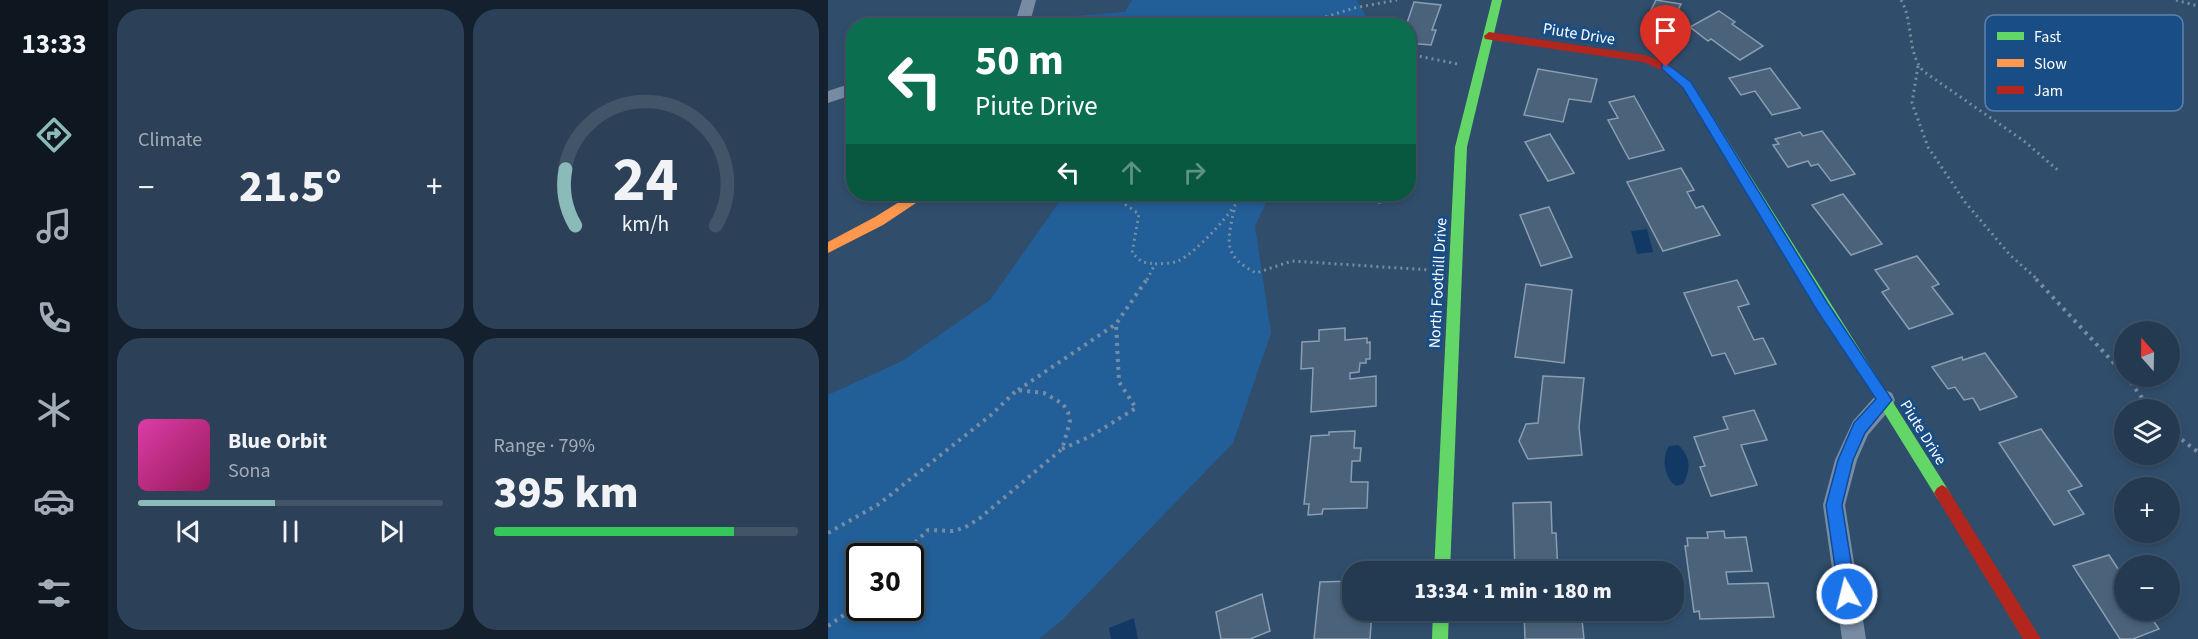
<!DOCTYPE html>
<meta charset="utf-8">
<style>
body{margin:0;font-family:"Source Sans 3",sans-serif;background:#2c4158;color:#f1f3f6;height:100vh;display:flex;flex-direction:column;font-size:22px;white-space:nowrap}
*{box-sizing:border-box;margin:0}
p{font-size:20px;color:#a3adb7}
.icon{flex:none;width:33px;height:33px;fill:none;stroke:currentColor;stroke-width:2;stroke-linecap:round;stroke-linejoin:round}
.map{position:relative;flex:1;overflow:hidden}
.drawer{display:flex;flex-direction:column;gap:9px;padding:9px;background:#14202d;width:720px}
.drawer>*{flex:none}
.hud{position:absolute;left:18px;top:18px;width:570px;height:183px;border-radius:24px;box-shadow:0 3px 9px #0003,0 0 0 2px #415468;background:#0b6e4f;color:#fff;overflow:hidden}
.needle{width:39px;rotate:340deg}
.tools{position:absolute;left:1286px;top:321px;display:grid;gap:12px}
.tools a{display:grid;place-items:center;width:66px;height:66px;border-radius:50%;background:#243a51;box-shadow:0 3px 9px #0003,0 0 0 2px #415468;font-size:30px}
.speed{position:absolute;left:18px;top:543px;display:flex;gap:12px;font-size:30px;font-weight:700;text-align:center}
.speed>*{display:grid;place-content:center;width:78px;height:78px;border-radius:50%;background:#243a51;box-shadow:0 3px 9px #0003,0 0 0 2px #415468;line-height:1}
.speed .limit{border:3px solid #111;border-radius:9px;background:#fff;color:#111}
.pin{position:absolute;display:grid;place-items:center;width:51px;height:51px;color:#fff;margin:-62px -26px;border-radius:50% 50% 50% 0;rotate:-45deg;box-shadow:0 0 6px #0007}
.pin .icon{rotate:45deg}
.me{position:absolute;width:66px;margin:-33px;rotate:352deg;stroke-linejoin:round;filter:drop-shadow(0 0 4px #0008)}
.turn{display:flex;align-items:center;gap:21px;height:126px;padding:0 30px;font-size:27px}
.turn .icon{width:78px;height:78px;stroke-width:2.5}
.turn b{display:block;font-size:42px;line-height:51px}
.lanes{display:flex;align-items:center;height:57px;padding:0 30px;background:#0003;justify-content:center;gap:30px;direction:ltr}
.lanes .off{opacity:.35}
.big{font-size:45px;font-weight:800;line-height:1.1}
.drawer .card{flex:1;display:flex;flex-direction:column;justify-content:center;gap:9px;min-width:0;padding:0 21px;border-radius:24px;background:#2c4158}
.drawer .dial{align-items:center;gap:0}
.dial svg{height:156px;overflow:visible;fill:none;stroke:#415468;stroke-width:7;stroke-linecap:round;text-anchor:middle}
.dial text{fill:#f1f3f6;stroke:none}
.song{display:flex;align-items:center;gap:18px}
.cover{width:72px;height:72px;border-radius:9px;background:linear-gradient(135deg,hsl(320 70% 55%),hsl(330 70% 35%))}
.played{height:6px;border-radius:3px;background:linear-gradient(90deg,#8bbbb9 45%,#415468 45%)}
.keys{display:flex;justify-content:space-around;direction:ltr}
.heat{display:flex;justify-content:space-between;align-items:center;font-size:33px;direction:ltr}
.charge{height:9px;border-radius:4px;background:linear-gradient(90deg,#34c759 79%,#415468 0)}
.drawer .tiles{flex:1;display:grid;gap:9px;grid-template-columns:repeat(2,1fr)}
.trip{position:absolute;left:514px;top:561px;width:342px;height:60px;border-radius:24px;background:#243a51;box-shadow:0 3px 9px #0003,0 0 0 2px #415468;font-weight:800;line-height:60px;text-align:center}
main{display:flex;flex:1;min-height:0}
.tab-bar{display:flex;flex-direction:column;width:108px;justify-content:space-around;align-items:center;background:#0e1720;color:#a3adb7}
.tab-bar .icon{width:42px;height:42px}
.tab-bar .selected{color:#8bbbb9}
.tab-bar b{font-size:27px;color:#f1f3f6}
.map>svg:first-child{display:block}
.green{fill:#225e97;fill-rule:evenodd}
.water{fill:#123964}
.building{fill:#4a637b;stroke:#8b9db0;stroke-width:1.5}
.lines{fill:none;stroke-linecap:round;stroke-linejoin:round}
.path-far1{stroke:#778ca2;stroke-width:3;stroke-dasharray:2 4;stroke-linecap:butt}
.path{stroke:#778ca2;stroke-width:4;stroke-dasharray:3 5;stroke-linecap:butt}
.street{fill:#778ca2;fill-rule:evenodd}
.fast{fill:#63d668;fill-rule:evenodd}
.slow{fill:#ff974d;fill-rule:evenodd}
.jam{fill:#b3261e;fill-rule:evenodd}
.route{fill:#1a73e8;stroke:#114b97;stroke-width:1.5}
.labels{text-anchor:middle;stroke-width:6;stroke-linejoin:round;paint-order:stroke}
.street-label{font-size:16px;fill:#fff;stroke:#184d85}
.key{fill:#184d85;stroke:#5d82aa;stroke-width:1.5}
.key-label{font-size:16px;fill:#fff}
</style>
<main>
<nav class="tab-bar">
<b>13:33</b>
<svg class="icon selected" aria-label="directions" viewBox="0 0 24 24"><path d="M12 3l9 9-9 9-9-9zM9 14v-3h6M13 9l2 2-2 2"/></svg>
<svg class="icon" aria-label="music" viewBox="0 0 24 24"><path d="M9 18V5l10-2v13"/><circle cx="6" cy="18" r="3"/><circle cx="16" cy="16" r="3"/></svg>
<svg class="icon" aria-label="phone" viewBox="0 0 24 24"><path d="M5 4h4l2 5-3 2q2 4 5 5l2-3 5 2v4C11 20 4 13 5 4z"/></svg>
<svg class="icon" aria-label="climate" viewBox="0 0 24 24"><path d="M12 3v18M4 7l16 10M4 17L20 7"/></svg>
<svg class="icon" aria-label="car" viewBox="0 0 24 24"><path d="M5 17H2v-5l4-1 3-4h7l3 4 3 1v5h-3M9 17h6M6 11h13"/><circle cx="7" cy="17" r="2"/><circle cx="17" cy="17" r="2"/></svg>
<svg class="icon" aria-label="filters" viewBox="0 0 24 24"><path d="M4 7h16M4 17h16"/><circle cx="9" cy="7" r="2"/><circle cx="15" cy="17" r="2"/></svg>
</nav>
<section class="drawer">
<div class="tiles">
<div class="card"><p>Climate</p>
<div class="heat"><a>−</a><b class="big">21.5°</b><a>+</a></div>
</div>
<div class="card dial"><svg viewBox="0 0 100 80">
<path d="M14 69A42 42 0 1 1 86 69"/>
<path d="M14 69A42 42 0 0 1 9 40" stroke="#8bbbb9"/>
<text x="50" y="56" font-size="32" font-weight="700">24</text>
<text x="50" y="72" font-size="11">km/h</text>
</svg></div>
<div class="card">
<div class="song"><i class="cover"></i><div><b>Blue Orbit</b><p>Sona</p></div></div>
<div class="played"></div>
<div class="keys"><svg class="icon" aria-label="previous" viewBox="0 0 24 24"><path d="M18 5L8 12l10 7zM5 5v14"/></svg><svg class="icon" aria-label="pause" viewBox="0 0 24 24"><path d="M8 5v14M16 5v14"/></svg><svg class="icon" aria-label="next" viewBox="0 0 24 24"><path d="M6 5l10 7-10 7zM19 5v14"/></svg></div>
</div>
<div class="card"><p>Range · 79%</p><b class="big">395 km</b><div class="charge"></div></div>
</div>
</section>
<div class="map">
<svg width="1370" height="639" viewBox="0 0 1370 639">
<rect width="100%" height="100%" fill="#304e6c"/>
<g class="green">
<path d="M304,0h225l14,25h-337l3,-6 88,-7z"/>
<path d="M237,194h205l-15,32 16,107 -38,110 -171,177 -23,19h-211v-244l74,-34 88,-61zM32,556h50v52h-50z"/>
</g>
<g class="water">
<path d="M819,229l6,23 -16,2 -6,-23z"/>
<path d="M850,445c13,11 13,25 5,39l-7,2c-12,-8 -15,-28 -7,-40z"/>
<path d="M306,618l4,21h-27l-2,-11z"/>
</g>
<g class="building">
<path d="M828,0l25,4 -11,22 -24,-6z"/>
<path d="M586,2l27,3 -9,25h4l-5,15 -23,-2v-17h-2z"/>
<path d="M891,11l16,11 -3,2 31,22 -23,14 -29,-21 -3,2 -18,-14z"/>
<path d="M942,68l30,40 -28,7 -17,-24 -14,4 -12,-17z"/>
<path d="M710,69l59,10 -6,23 -22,-3 -6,23 -39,-7z"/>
<path d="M806,96l30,54 -35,9 -21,-39 10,-2 -9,-16z"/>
<path d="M994,131l33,43 -24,7 -13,-17 -7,2 -3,-5 -20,6 -15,-22 6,-1 -4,-5 25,-7 3,4z"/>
<path d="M722,134l24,39 -26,8 -23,-39z"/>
<path d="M853,168l13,22 -7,2 9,16 7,-2 17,29 -57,16 -36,-69z"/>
<path d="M521,194h35l-4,9 -32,-7z"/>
<path d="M1015,194l39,50 -31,11 -39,-50z"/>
<path d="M721,207l23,50 -31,9 -21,-51z"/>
<path d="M1089,256l22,28 -7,3 21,27 -44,15 -27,-37 7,-3 -14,-19z"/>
<path d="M909,280l12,24 -11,3 16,33 9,-2 13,26 -41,10 -10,-21 -13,3 -28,-63z"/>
<path d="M698,284l46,6 -8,73 -49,-6z"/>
<path d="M517,328v12l22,-2v5l3,-1v17h-4v4h-6l-1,9 -9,1v6l26,-3v30l-65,6 2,-44 -12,1 1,-27 17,-1v-11z"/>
<path d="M1157,353l32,44 -37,13 -7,-12 -9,2 -9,-13 -7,2 -16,-22 30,-10 1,3z"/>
<path d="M715,376l41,2 -5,49 3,28 -54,4 -9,-18 7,-17 12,-1z"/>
<path d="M926,410l13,30 -26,5 16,40 -46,11 -11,-29 5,-1 -11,-29 34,-8 -5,-12z"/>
<path d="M1213,429l41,57 -14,5 16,23 -30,11 -55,-82z"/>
<path d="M527,431l-1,17h7l-1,13h-8l-1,21h17l-1,26 -44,1 -1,5 -14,1 1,-11h-5l7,-68 18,-1v-3z"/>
<path d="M723,502l1,31h4l2,39h-43l-2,-69z"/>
<path d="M896,531l1,7 21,-1 6,34 -26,1 2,12 40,-1 6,34 -74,2 -1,-8 -5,1 -9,-66h3l-1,-8h21l-1,-6z"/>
<path d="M1281,555l15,23v32h22l13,19 -26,10h-13l-47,-73z"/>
<path d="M525,581v29h19l-2,29h-56l6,-57z"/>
<path d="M434,594l8,37 -20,8h-29l-5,-27z"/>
<path d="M696,610h57l3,29h-59z"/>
</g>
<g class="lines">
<g class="path-far1">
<path d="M1073,0c13,22 5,50 22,71l101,70 36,31"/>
<path d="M1348,0l22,6"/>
<path d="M469,26l57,-18 43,-8"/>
<path d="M580,54l50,10"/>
<path d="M1090,66l-6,37 16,44 37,55 45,53 28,25"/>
<path d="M296,194h2v11l13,9 -7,39 10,9 13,2"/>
<path d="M406,210c-7,33 -11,46 22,63l36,-12 138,9"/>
<path d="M319,280l8,-16c7,-1 16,0 23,-3 18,-8 55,-49 64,-67"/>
</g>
<g class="path">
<path d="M1208,279l88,95"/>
<path d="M1298,376l25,34"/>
<path d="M190,390l98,-66"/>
<path d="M1341,430l29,22"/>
<path d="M234,449l29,-13 45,-28 -17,-26 -3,-58 31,-45"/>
<path d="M0,533l51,-29 112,-89 26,-25 27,3 19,11 5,8 2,10 -8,27 -82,69 -16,10 -11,3 -25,-1 -27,26"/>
<path d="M0,626l32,-22"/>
</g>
<g class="street">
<path d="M194,0h14l-7,26h-15z"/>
<path d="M15,86l6,2 2,4 -2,4 -21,7v-12z"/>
<path d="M1057,390l7,3 3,7 -3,7 -24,28 -11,25 -12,45 21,134h-24l-19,-134 12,-45 18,-39 25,-28z"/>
</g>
<g class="fast">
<path d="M664,0h10l-35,147 -17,425h-16l21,-425z"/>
<path d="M861,84l4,1 254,403 3,5 -3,5 -5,3 -5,-3 -252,-407 -2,-3z"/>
<path d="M605,610h16l-1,29h-16z"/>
</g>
<path class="slow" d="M84,194h15l-2,3 -42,28 -55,28v-11l47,-25z"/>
<g class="jam">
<path d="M661,32l156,23 25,9 25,24 -6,4 -4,-1 -23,-21 -19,-8 -158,-23 -1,-3z"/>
<path d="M1114,485l5,3 94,151h-18l-86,-141 -3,-5 3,-5z"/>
</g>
</g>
<path class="route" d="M838,63l25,19 137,222 64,96 -27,33 -12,27 -11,45 14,89 -3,6 -6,3 -6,-3 -2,-6 -13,-89 12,-45 16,-37 22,-24 -58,-87 -135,-224 -21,-19v-5z"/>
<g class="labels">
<g class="street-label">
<text transform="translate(751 33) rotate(9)" y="6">Piute Drive</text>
<text transform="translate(609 283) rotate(-87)" y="6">North Foothill Drive</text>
<text transform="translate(1096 432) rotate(58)" y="6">Piute Drive</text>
</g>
</g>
<rect x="1157" y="15" width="198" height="96" rx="9" class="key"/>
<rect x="1169" y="32" width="27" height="8" fill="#63d668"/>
<rect x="1169" y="59" width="27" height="8" fill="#ff974d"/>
<rect x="1169" y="86" width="27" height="8" fill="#b3261e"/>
<g class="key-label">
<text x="1206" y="42">Fast</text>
<text x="1206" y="69">Slow</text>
<text x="1206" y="96">Jam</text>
</g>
</svg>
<div class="tools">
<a><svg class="needle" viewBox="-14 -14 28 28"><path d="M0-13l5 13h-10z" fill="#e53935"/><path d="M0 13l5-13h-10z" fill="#a3adb7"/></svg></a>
<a><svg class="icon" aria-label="layers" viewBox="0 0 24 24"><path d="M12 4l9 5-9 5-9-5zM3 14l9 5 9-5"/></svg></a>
<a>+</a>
<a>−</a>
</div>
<div class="speed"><div class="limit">30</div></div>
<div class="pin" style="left:838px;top:67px;background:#d93025"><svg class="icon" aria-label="arrive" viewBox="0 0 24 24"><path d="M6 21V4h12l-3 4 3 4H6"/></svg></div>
<svg class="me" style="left:1019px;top:594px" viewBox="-20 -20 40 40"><circle r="17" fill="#1a73e8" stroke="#fff" stroke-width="3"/><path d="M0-11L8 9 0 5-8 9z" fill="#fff"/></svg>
<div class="trip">13:34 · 1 min · 180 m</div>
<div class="hud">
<div class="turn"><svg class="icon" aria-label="left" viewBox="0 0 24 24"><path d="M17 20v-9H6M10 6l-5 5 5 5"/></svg><div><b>50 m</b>Piute Drive</div></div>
<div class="lanes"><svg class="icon" aria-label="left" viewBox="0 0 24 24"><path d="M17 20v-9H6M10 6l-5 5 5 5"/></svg><svg class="icon off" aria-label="ahead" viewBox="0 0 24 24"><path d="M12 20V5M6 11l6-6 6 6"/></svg><svg class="icon off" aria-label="right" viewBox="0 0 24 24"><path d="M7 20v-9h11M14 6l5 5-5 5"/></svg></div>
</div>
</div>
</main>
